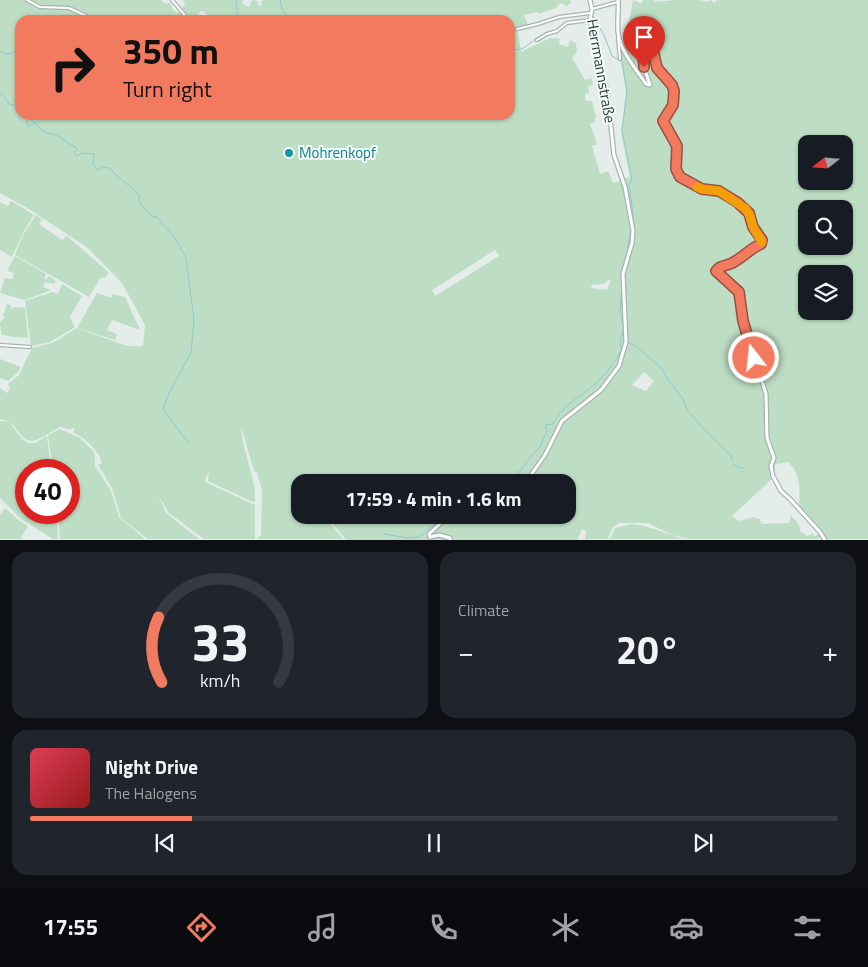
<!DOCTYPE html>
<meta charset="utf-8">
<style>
body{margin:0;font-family:"Titillium Web",sans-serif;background:#20242c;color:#f1f3f6;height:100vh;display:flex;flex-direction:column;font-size:19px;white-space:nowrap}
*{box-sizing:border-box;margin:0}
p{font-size:16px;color:#9ea1a6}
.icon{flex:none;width:28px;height:28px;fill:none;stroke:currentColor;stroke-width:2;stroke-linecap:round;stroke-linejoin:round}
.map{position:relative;height:540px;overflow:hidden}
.panel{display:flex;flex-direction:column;gap:12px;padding:12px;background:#0d0f14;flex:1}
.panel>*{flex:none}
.hud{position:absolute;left:15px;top:15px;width:500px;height:105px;border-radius:15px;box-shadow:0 1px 4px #0004;background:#f17a5f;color:#111;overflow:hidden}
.needle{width:32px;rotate:253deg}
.tools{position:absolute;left:798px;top:135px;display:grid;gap:10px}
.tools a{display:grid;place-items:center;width:55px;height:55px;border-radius:10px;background:#171b24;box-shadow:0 1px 4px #0004;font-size:25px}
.speed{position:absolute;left:15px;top:459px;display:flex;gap:10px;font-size:25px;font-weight:700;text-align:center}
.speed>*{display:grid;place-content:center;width:65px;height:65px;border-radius:50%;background:#171b24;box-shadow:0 1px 4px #0004;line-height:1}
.speed .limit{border:8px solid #d22;background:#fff;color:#111}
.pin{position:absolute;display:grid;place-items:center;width:42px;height:42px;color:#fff;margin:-51px -21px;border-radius:50% 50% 50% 0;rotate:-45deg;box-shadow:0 0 5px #0007}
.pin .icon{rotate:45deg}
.me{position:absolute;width:55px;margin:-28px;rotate:344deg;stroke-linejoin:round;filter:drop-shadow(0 0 4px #0008)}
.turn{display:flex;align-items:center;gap:18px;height:105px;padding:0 25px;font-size:22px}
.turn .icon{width:65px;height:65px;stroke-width:2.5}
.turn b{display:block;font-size:35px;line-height:42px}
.big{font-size:38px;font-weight:700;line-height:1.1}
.panel .widget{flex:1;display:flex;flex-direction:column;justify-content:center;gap:8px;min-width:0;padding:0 18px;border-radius:15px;background:#20242c}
.panel .dial{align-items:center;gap:0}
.dial svg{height:130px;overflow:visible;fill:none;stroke:#363941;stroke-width:7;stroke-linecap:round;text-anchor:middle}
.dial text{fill:#f1f3f6;stroke:none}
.song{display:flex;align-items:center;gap:15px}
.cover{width:60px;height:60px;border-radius:8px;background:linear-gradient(135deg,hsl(350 70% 55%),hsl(0 70% 35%))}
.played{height:5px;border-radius:2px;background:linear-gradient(90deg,#f17a5f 20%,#363941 20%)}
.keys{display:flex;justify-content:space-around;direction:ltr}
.heat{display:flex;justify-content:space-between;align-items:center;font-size:28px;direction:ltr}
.panel .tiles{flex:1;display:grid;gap:12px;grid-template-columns:1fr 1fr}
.widget:last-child{grid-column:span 2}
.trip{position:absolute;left:291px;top:474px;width:285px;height:50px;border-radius:15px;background:#171b24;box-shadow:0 1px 4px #0004;font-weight:700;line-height:50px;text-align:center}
.tabs{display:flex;height:80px;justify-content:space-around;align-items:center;background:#090b0e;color:#9ea1a6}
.tabs .icon{width:35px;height:35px}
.tabs .current{color:#f17a5f}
.tabs b{font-size:22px;color:#f1f3f6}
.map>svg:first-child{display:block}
.green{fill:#bddec4;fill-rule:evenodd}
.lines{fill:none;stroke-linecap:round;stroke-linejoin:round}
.stream{stroke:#8dcbd2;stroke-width:1}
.minor-casing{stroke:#a6b5b0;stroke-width:4.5}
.tertiary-casing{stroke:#a6b5b0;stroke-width:5.5}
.minor{stroke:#fff;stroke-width:2}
.tertiary{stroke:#fff;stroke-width:3}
.route-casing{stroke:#9d4f3e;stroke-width:12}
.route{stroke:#f17a5f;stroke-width:9}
.slow{stroke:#f59e0b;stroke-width:9}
.culture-dot{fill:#0f9aa8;stroke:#f5faf7;stroke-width:2}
.labels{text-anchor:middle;stroke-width:4;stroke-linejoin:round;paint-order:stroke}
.street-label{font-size:15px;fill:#233f36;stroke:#f5faf7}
.culture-label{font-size:15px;fill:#0d838f;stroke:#f5faf7;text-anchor:start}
</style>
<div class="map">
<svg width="868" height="540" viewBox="0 0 868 540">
<rect width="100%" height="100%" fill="#e4ede9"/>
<g class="green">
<path d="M0,0h161l5,4 3,-2 5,9 3,2 8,-8 -2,-5h60l-1,4 7,3 3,-7 6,1v4l3,1 1,-6h308l1,3 -4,3 -7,-3 -4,5 -18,6 -1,-2 -13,3 4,10 -14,3 4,5 3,19 29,-14 10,1 -1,5 9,3 2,-7 6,3 1,9 -5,6 13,22 6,-2 2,7 -5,1 1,7 -4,1 1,7h6l4,17 -2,1 1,3 -5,2 7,20 -5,2 8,28 8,-3 5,12 17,-6 -9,-45 5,-40 -7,-44 15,-6 1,-12 -7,-2 5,-28 8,4 2,-4h11l1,2 21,-2h23l10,2v-2h2l1,2 3,1 1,-3 3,1 1,-1h148v539h-41l-3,-5 -25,-27c1,-17 2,-34 -11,-45l-13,2v12l-43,40 7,5 14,-4 6,2 3,5 27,-1 2,-7c5,5 9,8 9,15l7,5 5,-2 3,2 5,-2 2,3 -6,2h-127l-17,-4 -24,-12h-29l-7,5 -4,11h-23l1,-8 -4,-2 -5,11h-231l-17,-21v3l14,17h-85v-2l3,-1 1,-46 -5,-17 -3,-2 -13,-45c1,25 15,50 14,75l-2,1 -45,-21 1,-11 -4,10 2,3 48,22v34h-51l-35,-26 -11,-18 8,18 33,26h-51l-27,-21 -9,-30 -14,-23 4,-2c-3,-13 -18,-25 -29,-31l2,-4 -7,1 -7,-2c-9,3 -18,11 -25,13 -18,5 -16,-19 -36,-21v-31l7,5 3,-4 -2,-5 11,-9 13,-27 20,-5 25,-15 50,18h16l2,-21 -23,-42 -34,-35 -59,-39 -29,-16zM200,11l4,1 7,6 -1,2h300v95h-490v-95h174zM806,144h38v37h-38zM806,209h38v37h-38zM495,250l4,6 -64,40 -3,-6zM806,274h38v37h-38zM609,280h2l-4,10 -16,-2 1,-3 11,-1zM644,372l10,9 -8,10 -14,-6zM300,482h268v33h-268z"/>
<path d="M11,201l23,14 -10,16 -12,26 -12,-7v-48l8,4z"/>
<path d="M36,215l6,4 -3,5 23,16 5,-4 40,35 1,2 -2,4 -6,1 -11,19 -74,-42 8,-20z"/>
<path d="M15,256l31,18 -2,5 2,1 3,-4 7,5 -2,3 -9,-2 -2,5 8,3 -26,10 -25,-7 5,-15 7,1 2,-6 -7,-2z"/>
<path d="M62,284l20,12 -12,21 5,10 -25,15 -19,4 -6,-45 28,-9 5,2z"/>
<path d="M97,293l15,5v-4l13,3 15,33 -28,-10 -5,10 10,4 -2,6 -37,-12v-2z"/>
<path d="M7,304l4,1v4l4,-2 10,1 3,30 -16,-1 -11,-3 -1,-12 5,-5 -2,-1z"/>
<path d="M0,359l21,8 -4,6 -9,8 -8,-3z"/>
<path d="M0,421l9,1c8,8 14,26 28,20 3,-2 7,-5 10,-6l4,34h-25v42l31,1 1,26h-5l-32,-20 -21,-21z"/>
<path d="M60,429l20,9 13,13 2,4v11l16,25 8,26 26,22h-85l-2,-26 11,-1v-42h-16l-5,-35z"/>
<path d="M5,508l16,14 7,4 -7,11 2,2h-23v-24z"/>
<path d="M631,524c19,1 35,11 54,15h-75l5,-11z"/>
</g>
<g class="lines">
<g class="stream">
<path d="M236,0l2,20"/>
<path d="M280,0l2,9 7,11"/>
<path d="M593,16l11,19 8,21 10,6 5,30 -5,39 10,48 -3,6 4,29"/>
<path d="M540,37l7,-4"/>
<path d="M510,50l12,-1 14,-10"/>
<path d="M0,51c5,4 9,4 14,1"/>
<path d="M0,93l3,2 6,9 11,3"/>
<path d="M26,115l1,9 2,3 6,-5c6,11 13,11 23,14 7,3 11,9 18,11l1,2 -3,4 3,3 6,-3 11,1 -1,10 4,6 7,-3 6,1c7,10 20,17 29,27v7l13,14 5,1 19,23 10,18 8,62 -3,33 -22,40 -6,16 26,35"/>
<path d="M633,224v-8"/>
<path d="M622,294v-26l3,-6 6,-33"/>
<path d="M628,343l8,3 25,22 8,13 14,18 5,13"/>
<path d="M621,349l-1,-8 4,-14 -4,-15 1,-16"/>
<path d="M690,414c10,8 16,19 26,27"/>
<path d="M718,443l13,12 1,6"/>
<path d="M734,464l5,4h5"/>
<path d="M512,482l16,-22 11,-12 8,-16 -2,-7 8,-1c7,-17 27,-27 41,-39 11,-9 20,-22 27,-34"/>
<path d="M384,534l24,4 11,-1 26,-22"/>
</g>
<defs>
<g id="minor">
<path d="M27,0l13,7 29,1 26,12"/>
<path d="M172,0l17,20"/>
<path d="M592,9l26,-7"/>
<path d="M517,29l21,-5 21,-7 31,-4"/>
<path d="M618,38l2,21"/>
<path d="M537,40l10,-6 10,-3 10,-8 23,-3"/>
<path d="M0,345l30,2"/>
</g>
<g id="tertiary">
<path d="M618,0c1,11 -1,22 0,32 2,19 18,37 28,52l4,1 -6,-18 -2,-30 3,-3 4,2 2,4 6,28 11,12 6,11 -1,14 -10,16 14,25 -2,18 2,8 3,5 22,12 17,2 18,11 12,11 4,14 9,13 -1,4c-12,5 -19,15 -31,20 -6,2 -11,2 -14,7l21,18 4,7 2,25 23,73 1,44 7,20 -3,8 2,10 8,15 9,8 30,33 5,8"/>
<path d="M526,482l19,-27 17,-34 39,-31 18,-24 7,-24 -3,-68 9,-31 1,-12 -8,-44 -11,-32 -7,-64 -14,-47 -3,-24 2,-11 -2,-9"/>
<path d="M450,540v-2l-11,-3 -9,2 -1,-3 15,-14 26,-5"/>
</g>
</defs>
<use href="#minor" class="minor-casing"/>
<use href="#tertiary" class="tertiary-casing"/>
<use href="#minor" class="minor"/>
<use href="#tertiary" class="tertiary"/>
</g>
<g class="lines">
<defs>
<path id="route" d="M644,67l-2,-30 3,-3 4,2 2,4 6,28 15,17 2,6 -1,14 -10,16 14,25 -1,23 4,8 22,12 17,2 18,11 12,11 4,14 9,13 -1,4c-12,5 -19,15 -31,20 -6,2 -11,2 -14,7l23,21 4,29 11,37"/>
</defs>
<use href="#route" class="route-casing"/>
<use href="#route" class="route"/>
<path class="slow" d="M697,187l5,2 17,2 27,18 4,7 3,11 9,15"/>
</g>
<circle class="culture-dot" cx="289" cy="153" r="5"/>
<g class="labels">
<g class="street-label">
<text transform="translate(601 71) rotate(80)" y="5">Herrmannstraße</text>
</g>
<g class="culture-label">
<text x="299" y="158">Mohrenkopf</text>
</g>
</g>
</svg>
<div class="tools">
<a><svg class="needle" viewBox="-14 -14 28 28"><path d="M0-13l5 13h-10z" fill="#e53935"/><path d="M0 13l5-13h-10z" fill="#9ea1a6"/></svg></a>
<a><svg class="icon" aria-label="search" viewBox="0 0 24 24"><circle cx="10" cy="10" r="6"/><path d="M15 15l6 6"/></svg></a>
<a><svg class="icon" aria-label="layers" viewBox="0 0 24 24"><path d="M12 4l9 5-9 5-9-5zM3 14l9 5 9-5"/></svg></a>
</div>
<div class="speed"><div class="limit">40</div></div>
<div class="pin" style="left:644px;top:67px;background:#d93025"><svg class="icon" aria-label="arrive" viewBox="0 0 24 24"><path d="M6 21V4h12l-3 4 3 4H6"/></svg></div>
<svg class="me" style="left:754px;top:358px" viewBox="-20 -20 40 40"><circle r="17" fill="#f17a5f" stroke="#fff" stroke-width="3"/><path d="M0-11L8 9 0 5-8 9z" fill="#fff"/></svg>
<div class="trip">17:59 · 4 min · 1.6 km</div>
<div class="hud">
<div class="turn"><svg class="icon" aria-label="right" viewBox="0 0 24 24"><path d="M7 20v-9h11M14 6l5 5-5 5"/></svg><div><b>350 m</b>Turn right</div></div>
</div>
</div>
<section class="panel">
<div class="tiles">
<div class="widget dial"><svg viewBox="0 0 100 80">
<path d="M14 69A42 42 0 1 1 86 69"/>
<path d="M14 69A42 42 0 0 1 12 29" stroke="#f17a5f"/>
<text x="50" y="56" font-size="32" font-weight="700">33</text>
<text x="50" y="72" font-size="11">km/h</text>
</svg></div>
<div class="widget"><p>Climate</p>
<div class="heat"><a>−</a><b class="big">20°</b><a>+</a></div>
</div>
<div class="widget">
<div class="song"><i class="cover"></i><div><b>Night Drive</b><p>The Halogens</p></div></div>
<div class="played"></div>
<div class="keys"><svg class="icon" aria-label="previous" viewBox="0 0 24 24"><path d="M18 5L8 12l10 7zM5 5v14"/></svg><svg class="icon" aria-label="pause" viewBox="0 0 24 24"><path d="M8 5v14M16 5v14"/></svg><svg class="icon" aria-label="next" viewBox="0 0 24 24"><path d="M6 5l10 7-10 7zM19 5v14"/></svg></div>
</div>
</div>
</section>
<nav class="tabs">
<b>17:55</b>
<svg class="icon current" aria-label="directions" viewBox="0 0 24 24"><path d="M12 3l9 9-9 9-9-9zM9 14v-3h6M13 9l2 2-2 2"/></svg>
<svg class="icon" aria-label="music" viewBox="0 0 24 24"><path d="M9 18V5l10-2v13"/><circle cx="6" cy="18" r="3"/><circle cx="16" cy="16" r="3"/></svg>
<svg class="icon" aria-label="phone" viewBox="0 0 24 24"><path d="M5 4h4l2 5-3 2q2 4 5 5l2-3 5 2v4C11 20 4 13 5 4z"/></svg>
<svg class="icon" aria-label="climate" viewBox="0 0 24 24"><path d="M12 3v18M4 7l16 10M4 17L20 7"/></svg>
<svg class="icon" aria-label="car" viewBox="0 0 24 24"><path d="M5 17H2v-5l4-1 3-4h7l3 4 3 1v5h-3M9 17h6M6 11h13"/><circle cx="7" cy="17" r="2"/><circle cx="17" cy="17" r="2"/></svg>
<svg class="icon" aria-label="filters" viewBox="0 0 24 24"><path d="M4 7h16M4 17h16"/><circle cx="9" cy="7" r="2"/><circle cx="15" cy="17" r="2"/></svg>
</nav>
